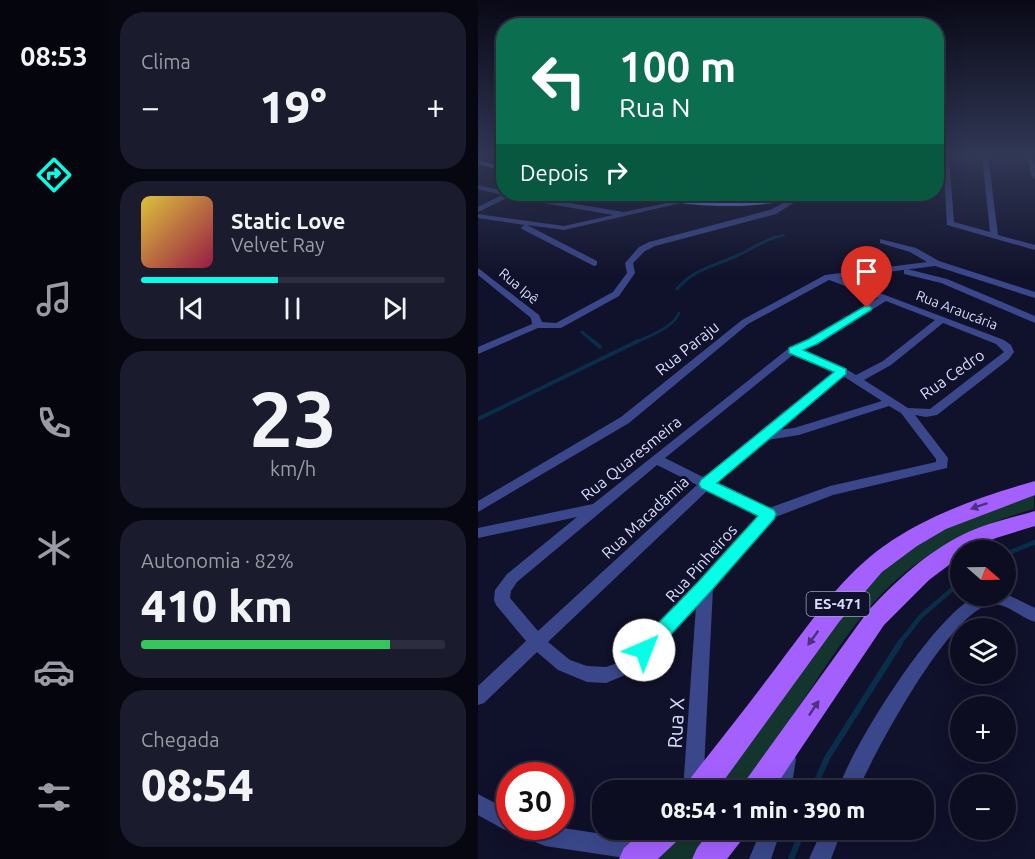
<!DOCTYPE html>
<html lang="pt">
<meta charset="utf-8">
<style>
body{margin:0;font-family:Ubuntu,sans-serif;background:#1a1b2d;color:#f1f3f6;height:100vh;display:flex;flex-direction:column;font-size:22px;white-space:nowrap}
*{box-sizing:border-box;margin:0}
p{font-size:20px;color:#9a9ca5}
.icon{flex:none;width:33px;height:33px;fill:none;stroke:currentColor;stroke-width:2;stroke-linecap:round;stroke-linejoin:round}
.map{position:relative;flex:1;overflow:hidden}
.side{display:flex;flex-direction:column;gap:12px;padding:12px;background:#070712;width:370px}
.side>*{flex:none}
.top-card{position:absolute;left:18px;top:18px;width:448px;height:183px;border-radius:24px;box-shadow:0 6px 24px #0002,0 0 0 2px #2c2d3e;background:#0b6e4f;color:#fff;overflow:hidden}
.needle{width:39px;rotate:110deg}
.fabs{position:absolute;left:472px;top:540px;display:grid;gap:12px}
.fabs a{display:grid;place-items:center;width:66px;height:66px;border-radius:50%;background:#0c0d20;box-shadow:0 6px 24px #0002,0 0 0 2px #2c2d3e;font-size:30px}
.speed{position:absolute;left:18px;top:762px;display:flex;gap:12px;font-size:30px;font-weight:700;text-align:center}
.speed>*{display:grid;place-content:center;width:78px;height:78px;border-radius:50%;background:#0c0d20;box-shadow:0 6px 24px #0002,0 0 0 2px #2c2d3e;line-height:1}
.speed .limit{border:9px solid #d22;background:#fff;color:#111}
.pin{position:absolute;display:grid;place-items:center;width:51px;height:51px;color:#fff;margin:-62px -26px;border-radius:50% 50% 50% 0;rotate:-45deg;box-shadow:0 0 6px #0007}
.pin .icon{rotate:45deg}
.me{position:absolute;width:66px;margin:-33px;rotate:44deg;stroke-linejoin:round;filter:drop-shadow(0 0 4px #0008)}
.turn{display:flex;align-items:center;gap:21px;height:126px;padding:0 24px;font-size:27px}
.turn .icon{width:78px;height:78px;stroke-width:2.5}
.turn b{display:block;font-size:42px;line-height:51px}
.then{display:flex;align-items:center;height:57px;padding:0 24px;background:#0003;gap:12px;font-size:22px}
.big{font-size:45px;font-weight:800;line-height:1.1}
.side .card{flex:1;display:flex;flex-direction:column;justify-content:center;gap:9px;min-width:0;padding:0 21px;border-radius:24px;background:#1a1b2d}
.side .dial{align-items:center;gap:0}
.dial b{font-size:78px;line-height:1}
.song{display:flex;align-items:center;gap:18px}
.cover{width:72px;height:72px;border-radius:9px;background:linear-gradient(135deg,hsl(50 70% 55%),hsl(340 70% 35%))}
.played{height:6px;border-radius:3px;background:linear-gradient(90deg,#05ffe6 45%,#2c2d3e 45%)}
.keys{display:flex;justify-content:space-around;direction:ltr}
.heat{display:flex;justify-content:space-between;align-items:center;font-size:33px;direction:ltr}
.charge{height:9px;border-radius:4px;background:linear-gradient(90deg,#34c759 82%,#2c2d3e 0)}
.trip{position:absolute;left:114px;top:780px;width:342px;height:60px;border-radius:24px;background:#0c0d20;box-shadow:0 6px 24px #0002,0 0 0 2px #2c2d3e;font-weight:800;line-height:60px;text-align:center}
main{display:flex;flex:1;min-height:0}
.dock{display:flex;flex-direction:column;width:108px;justify-content:space-around;align-items:center;background:#05050d;color:#9a9ca5}
.dock .icon{width:42px;height:42px}
.dock .on{color:#05ffe6}
.dock b{font-size:27px;color:#f1f3f6}
.map>svg:first-child{display:block}
.green{fill:#13352d}
.lines{fill:none;stroke-linecap:round;stroke-linejoin:round}
.stream-far4{stroke:#092e4a;stroke-width:2}
.stream-far3{stroke:#092e4a;stroke-width:3}
.stream-far2{stroke:#092e4a;stroke-width:4}
.stream-far1{stroke:#092e4a;stroke-width:4.5}
.stream{stroke:#092e4a;stroke-width:6}
.street{fill:#3a478a;fill-rule:evenodd}
.secondary{fill:#7089ff;fill-rule:evenodd}
.primary{fill:#a460ff;fill-rule:evenodd}
.oneway{fill:#4b317f}
.route{fill:#05ffe6;stroke:#03a696;stroke-width:1.5}
.labels{text-anchor:middle;stroke-width:6;stroke-linejoin:round;paint-order:stroke}
.far-street-label{font-size:14px;fill:#d9ddff;stroke:#10112a}
.shield{fill:#10112a;stroke:#9da0bf;stroke-width:1.5}
.shield-label{font-size:15px;font-weight:bold;fill:#d9ddff}
.street-label{font-size:16px;fill:#d9ddff;stroke:#10112a}
.near-street-label{font-size:20px;fill:#d9ddff;stroke:#10112a}
</style>
<main>
<nav class="dock">
<b>08:53</b>
<svg class="icon on" aria-label="directions" viewBox="0 0 24 24"><path d="M12 3l9 9-9 9-9-9zM9 14v-3h6M13 9l2 2-2 2"/></svg>
<svg class="icon" aria-label="music" viewBox="0 0 24 24"><path d="M9 18V5l10-2v13"/><circle cx="6" cy="18" r="3"/><circle cx="16" cy="16" r="3"/></svg>
<svg class="icon" aria-label="phone" viewBox="0 0 24 24"><path d="M5 4h4l2 5-3 2q2 4 5 5l2-3 5 2v4C11 20 4 13 5 4z"/></svg>
<svg class="icon" aria-label="climate" viewBox="0 0 24 24"><path d="M12 3v18M4 7l16 10M4 17L20 7"/></svg>
<svg class="icon" aria-label="car" viewBox="0 0 24 24"><path d="M5 17H2v-5l4-1 3-4h7l3 4 3 1v5h-3M9 17h6M6 11h13"/><circle cx="7" cy="17" r="2"/><circle cx="17" cy="17" r="2"/></svg>
<svg class="icon" aria-label="filters" viewBox="0 0 24 24"><path d="M4 7h16M4 17h16"/><circle cx="9" cy="7" r="2"/><circle cx="15" cy="17" r="2"/></svg>
</nav>
<section class="side">
<div class="card"><p>Clima</p>
<div class="heat"><a>−</a><b class="big">19°</b><a>+</a></div>
</div>
<div class="card">
<div class="song"><i class="cover"></i><div><b>Static Love</b><p>Velvet Ray</p></div></div>
<div class="played"></div>
<div class="keys"><svg class="icon" aria-label="previous" viewBox="0 0 24 24"><path d="M18 5L8 12l10 7zM5 5v14"/></svg><svg class="icon" aria-label="pause" viewBox="0 0 24 24"><path d="M8 5v14M16 5v14"/></svg><svg class="icon" aria-label="next" viewBox="0 0 24 24"><path d="M6 5l10 7-10 7zM19 5v14"/></svg></div>
</div>
<div class="card dial"><b>23</b><p>km/h</p></div>
<div class="card"><p>Autonomia · 82%</p><b class="big">410 km</b><div class="charge"></div></div>
<div class="card"><p>Chegada</p><b class="big">08:54</b></div>
</section>
<div class="map">
<svg width="557" height="859" viewBox="0 0 557 859">
<rect width="100%" height="100%" fill="#10112a"/>
<g class="green">
<path d="M556,491v18c-44,12 -86,30 -122,58 -41,31 -68,72 -96,114 -25,37 -50,73 -74,109h-29l99,-139 66,-79 60,-41z"/>
<path d="M207,830h30l-21,29h-35z"/>
</g>
<g class="lines">
<path class="stream-far4" d="M293,239l13,-4"/>
<g class="stream-far3">
<path d="M199,289c16,-19 34,-22 57,-32 15,-6 26,-15 42,-20"/>
<path d="M104,332l13,11"/>
<path d="M157,343c13,-7 38,-15 44,-30"/>
</g>
<g class="stream-far2">
<path d="M115,341l7,6"/>
<path d="M0,419l160,-78"/>
</g>
<g class="stream-far1">
<path d="M528,554l29,-12"/>
<path d="M421,644l22,-28 40,-34"/>
</g>
<g class="stream">
<path d="M335,790l14,-32 73,-115"/>
<path d="M313,859l12,-29"/>
</g>
<g class="street">
<path d="M465,156h6l5,66 36,10 -8,-76h6l10,79 37,10v5l-88,-25z"/>
<path d="M548,156l6,1 3,8v14l-3,-2z"/>
<path d="M0,185l26,6v3h11l109,18 66,-14 4,2 -130,30 -37,-5 70,36v4l-3,1 -72,-37 -1,-2 4,-2 -47,-7v-4l86,12 49,-11 -104,-18 -31,15v-5l24,-12 -24,-6z"/>
<path d="M322,194h8l-32,20 -121,32 -10,5 -12,12 2,10 -16,23 -58,32h-23l-60,26v-7l54,-23 -1,-6 -53,-43v-7l61,47 3,7 14,1 57,-31 14,-19 -2,-10 14,-16 10,-5 121,-32z"/>
<path d="M402,239l36,9 23,13 96,31v6l-100,-32 -95,12 164,62 7,5 3,7 -5,7 -72,56 -11,2 -11,-2 33,43 -1,10 -114,27 -60,23 -60,70 -10,202h-20l13,-184 -61,65 -29,12 -19,-1 -29,-12 -21,-18 -53,51 -6,2v-19l48,-45 -30,-36 -2,-5 1,-10 12,-16 70,-57 -99,21v-10l115,-24 196,-156 20,-8 69,-42 -49,-18 -81,44 -119,99 -151,89v-11l143,-84 121,-97 83,-45 102,-13 -17,-10 -30,-9zM408,301l49,19 -52,41 -27,14 -10,-6 -44,-19 15,-6zM465,323l53,21 8,8 -74,57 -22,-1 -44,-28 27,-15zM316,354l41,18 -130,106 -40,-20zM365,376l39,25 -88,27 -16,2zM411,406l12,7 35,46v3l-106,24 -61,22 -53,-25 51,-43 32,-5zM179,465l40,20 -159,146 -28,-33 1,-7 6,-9zM230,490l51,25 -59,67 -77,79 -17,6 -19,-1 -17,-6 -22,-18z"/>
<path d="M429,269l40,10 88,37v7l-94,-40 -37,-9v-4z"/>
<path d="M528,594l29,14v14c-15,-4 -30,-22 -47,-17 -41,12 -112,145 -130,185h-20c14,-44 96,-174 137,-193 9,-4 23,0 31,-3z"/>
<path d="M309,750l7,2 2,7 -5,31h-20l9,-38z"/>
<path d="M0,794l32,17v15h40l92,14 7,3 3,7 -3,7 -17,2 -87,-13 -42,-17 -25,-14z"/>
<path d="M283,830h20l-10,29h-22z"/>
<path d="M344,830h20l-11,29h-22z"/>
</g>
<g class="secondary">
<path d="M0,160l26,7v4l-26,-7z"/>
<path d="M170,194h12l29,5 38,3 39,-2 30,-6h10c-28,16 -130,16 -158,0z"/>
</g>
<g class="primary">
<path d="M557,481v14l-89,34 -29,17 -35,26 -43,50 -122,168h-32l4,-10c32,-41 64,-81 95,-123 30,-39 59,-82 100,-111 45,-32 99,-50 151,-65z"/>
<path d="M557,511v15l-39,12 -26,12h-9v6l-32,24 -45,45 -111,165h-31l4,-10 122,-169c28,-30 59,-59 96,-77 23,-11 47,-16 71,-23z"/>
<path d="M166,830h37l-4,11 -19,18h-39l5,-11z"/>
<path d="M233,830h34l-4,11 -14,18h-35l5,-11z"/>
</g>
</g>
<defs><path id="oneway-solid" d="M-6-.8H1V-3.2L6.5 0L1 3.2V.8H-6Z" transform="scale(1.5)"/></defs>
<g class="oneway">
<use href="#oneway-solid" transform="translate(501 506) rotate(161)"/>
<use href="#oneway-solid" transform="translate(335 638) rotate(126)"/>
<use href="#oneway-solid" transform="translate(336 708) rotate(-56)"/>
</g>
<linearGradient id="sky" x2="0" y2="1"><stop stop-color="#090917"/><stop offset="0.56" stop-color="#313855"/><stop offset="1" stop-color="#313855" stop-opacity="0"/></linearGradient>
<rect width="557" height="277" fill="url(#sky)"/>
<path class="route" d="M389,305l5,3 -1,2 -54,34 -14,6 43,19v5l-129,109 57,27 2,4 -2,5 -63,72 -60,65 -7,3 -7,-3 -3,-6 3,-5 62,-64 59,-65 -57,-28 -2,-4 2,-4 133,-108 -45,-19v-5l20,-9z"/>
<g class="labels">
<g class="far-street-label">
<text transform="translate(41 286) rotate(40)" y="5">Rua Ipê</text>
<text transform="translate(479 310) rotate(21)" y="5">Rua Araucária</text>
</g>
<rect class="shield" x="328.5" y="592" width="63" height="24" rx="4.5"/>
<g class="shield-label">
<text x="360" y="609">ES-471</text>
</g>
<g class="street-label">
<text transform="translate(209 348) rotate(-39)" y="6">Rua Paraju</text>
<text transform="translate(474 374) rotate(-35)" y="6">Rua Cedro</text>
<text transform="translate(153 458) rotate(-39)" y="6">Rua Quaresmeira</text>
<text transform="translate(167 517) rotate(-43)" y="6">Rua Macadâmia</text>
<text transform="translate(223 563) rotate(-48)" y="6">Rua Pinheiros</text>
</g>
<g class="near-street-label">
<text transform="translate(198 723) rotate(-87)" y="7">Rua X</text>
</g>
</g>
</svg>
<div class="fabs">
<a><svg class="needle" viewBox="-14 -14 28 28"><path d="M0-13l5 13h-10z" fill="#e53935"/><path d="M0 13l5-13h-10z" fill="#9a9ca5"/></svg></a>
<a><svg class="icon" aria-label="layers" viewBox="0 0 24 24"><path d="M12 4l9 5-9 5-9-5zM3 14l9 5 9-5"/></svg></a>
<a>+</a>
<a>−</a>
</div>
<div class="speed"><div class="limit">30</div></div>
<div class="pin" style="left:389px;top:308px;background:#d93025"><svg class="icon" aria-label="arrive" viewBox="0 0 24 24"><path d="M6 21V4h12l-3 4 3 4H6"/></svg></div>
<svg class="me" style="left:166px;top:650px" viewBox="-20 -20 40 40"><circle r="19" fill="#fff"/><path d="M0-13L10 11 0 6-10 11z" fill="#05ffe6"/></svg>
<div class="trip">08:54 · 1 min · 390 m</div>
<div class="top-card">
<div class="turn"><svg class="icon" aria-label="left" viewBox="0 0 24 24"><path d="M17 20v-9H6M10 6l-5 5 5 5"/></svg><div><b>100 m</b>Rua N</div></div>
<div class="then">Depois<svg class="icon" aria-label="right" viewBox="0 0 24 24"><path d="M7 20v-9h11M14 6l5 5-5 5"/></svg></div>
</div>
</div>
</main>
